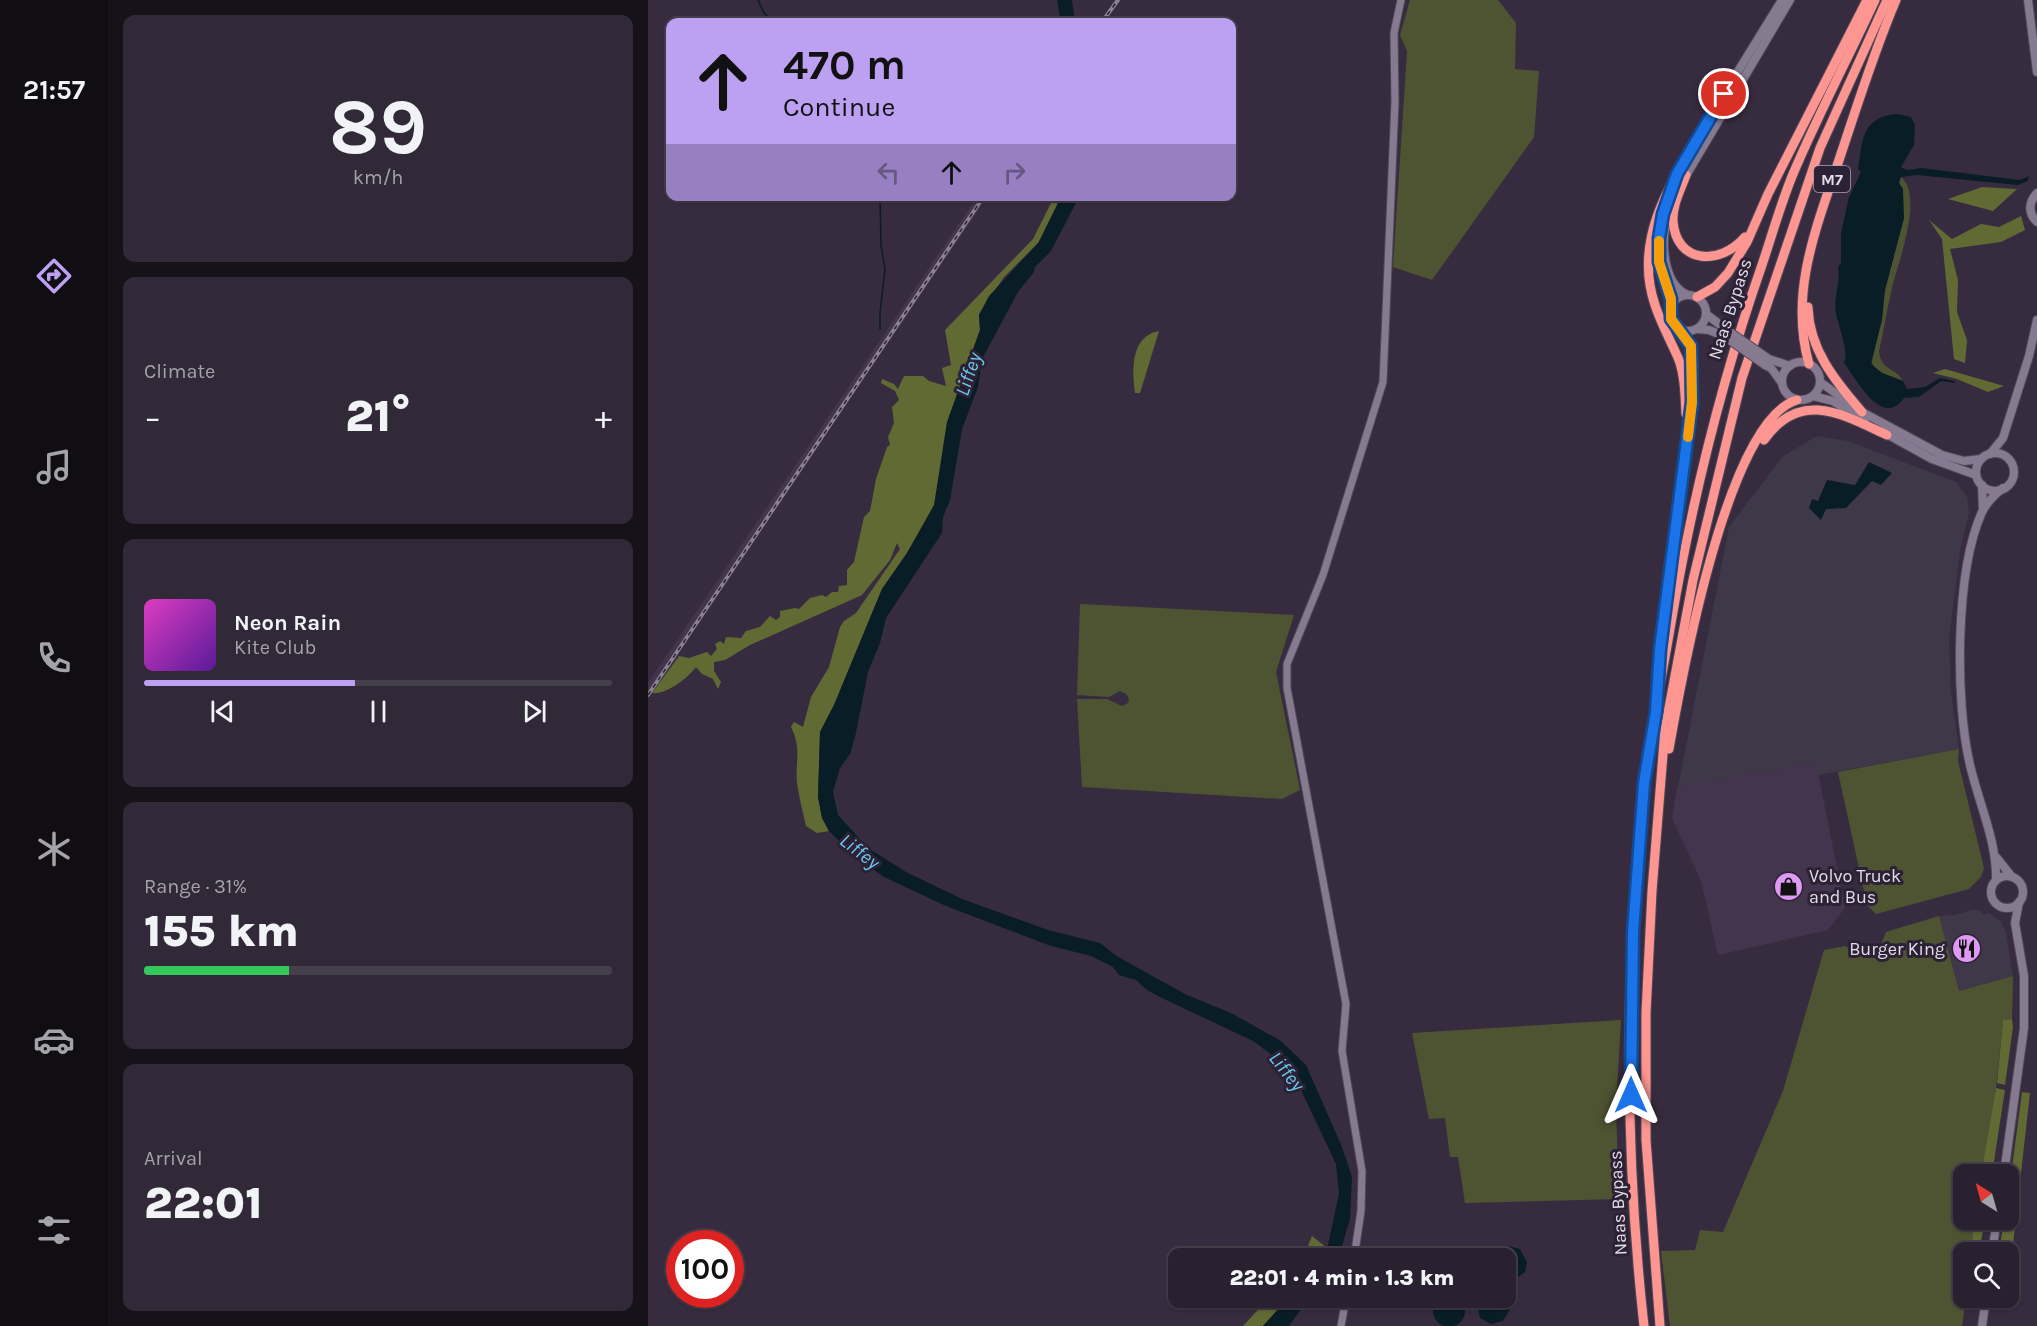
<!DOCTYPE html>
<meta charset="utf-8">
<style>
body{margin:0;font-family:Karla,sans-serif;background:#312937;color:#f1f3f6;height:100vh;display:flex;flex-direction:column;font-size:22px;white-space:nowrap}
*{box-sizing:border-box;margin:0}
p{font-size:20px;color:#a5a3aa}
.icon{flex:none;width:33px;height:33px;fill:none;stroke:currentColor;stroke-width:2;stroke-linecap:round;stroke-linejoin:round}
.map{position:relative;flex:1;overflow:hidden}
.drawer{display:flex;flex-direction:column;gap:15px;padding:15px;background:#17121a;width:540px}
.drawer>*{flex:none}
.top-card{position:absolute;left:18px;top:18px;width:570px;height:183px;border-radius:12px;box-shadow:0 2px 4px #0004,0 0 0 2px #453e4b;background:#bca0f2;color:#111;overflow:hidden}
.needle{width:39px;rotate:323deg}
.buttons{position:absolute;left:1305px;top:1164px;display:grid;gap:12px}
.buttons a{display:grid;place-items:center;width:66px;height:66px;border-radius:12px;background:#29212f;box-shadow:0 2px 4px #0004,0 0 0 2px #453e4b;font-size:30px}
.speed{position:absolute;left:18px;top:1230px;display:flex;gap:12px;font-size:30px;font-weight:700;text-align:center}
.speed>*{display:grid;place-content:center;width:78px;height:78px;border-radius:50%;background:#29212f;box-shadow:0 2px 4px #0004,0 0 0 2px #453e4b;line-height:1}
.speed .limit{border:9px solid #d22;background:#fff;color:#111}
.pin{position:absolute;display:grid;place-items:center;width:51px;height:51px;color:#fff;margin:-26px;border:3px solid #fff;border-radius:50%;box-shadow:0 2px 6px #0007}
.me{position:absolute;width:66px;margin:-33px;rotate:0deg;stroke-linejoin:round;filter:drop-shadow(0 0 4px #0008)}
.turn{display:flex;align-items:center;gap:21px;height:126px;padding:0 18px;font-size:27px}
.turn .icon{width:78px;height:78px;stroke-width:2.5}
.turn b{display:block;font-size:42px;line-height:51px}
.lanes{display:flex;align-items:center;height:57px;padding:0 18px;background:#0003;justify-content:center;gap:30px;direction:ltr}
.lanes .off{opacity:.35}
.big{font-size:45px;font-weight:800;line-height:1.1}
.drawer .card{flex:1;display:flex;flex-direction:column;justify-content:center;gap:9px;min-width:0;padding:0 21px;border-radius:12px;background:#312937}
.drawer .dial{align-items:center;gap:0}
.dial b{font-size:78px;line-height:1}
.song{display:flex;align-items:center;gap:18px}
.cover{width:72px;height:72px;border-radius:9px;background:linear-gradient(135deg,hsl(310 70% 55%),hsl(270 70% 35%))}
.played{height:6px;border-radius:3px;background:linear-gradient(90deg,#bca0f2 45%,#453e4b 45%)}
.keys{display:flex;justify-content:space-around;direction:ltr}
.heat{display:flex;justify-content:space-between;align-items:center;font-size:33px;direction:ltr}
.charge{height:9px;border-radius:4px;background:linear-gradient(90deg,#34c759 31%,#453e4b 0)}
.trip{position:absolute;left:520px;top:1248px;width:348px;height:60px;border-radius:12px;background:#29212f;box-shadow:0 2px 4px #0004,0 0 0 2px #453e4b;font-weight:800;line-height:60px;text-align:center}
main{display:flex;flex:1;min-height:0}
.tabs{display:flex;flex-direction:column;width:108px;justify-content:space-around;align-items:center;background:#100d13;color:#a5a3aa}
.tabs .icon{width:42px;height:42px}
.tabs .selected{color:#bca0f2}
.tabs b{font-size:27px;color:#f1f3f6}
.map>svg:first-child{display:block}
.commercial{fill:#3f3849}
.built{fill:#43354d}
.green{fill:#4e5432}
.forest{fill:#626a34}
.water{fill:#081d25}
.lines{fill:none;stroke-linecap:round;stroke-linejoin:round}
.stream{stroke:#081d25;stroke-width:1.5}
.tertiary-casing{stroke:#514858;stroke-width:9}
.secondary-casing{stroke:#514858;stroke-width:10}
.motorway-casing{stroke:#514858;stroke-width:11}
.tertiary{stroke:#867a90;stroke-width:7}
.secondary{stroke:#867a90;stroke-width:8}
.motorway{stroke:#fd9590;stroke-width:9}
.rail-casing{stroke:#8a8191;stroke-width:4}
.rail{stroke:#2d2235;stroke-width:1.5;stroke-dasharray:4.5;stroke-linecap:butt}
.secondary-bridge-casing{stroke:#514858;stroke-width:10;stroke-linecap:butt}
.secondary-bridge{stroke:#867a90;stroke-width:8}
.route-casing{stroke:#114b97;stroke-width:15}
.route{stroke:#1a73e8;stroke-width:10}
.slow{stroke:#f59e0b;stroke-width:10}
.labels{text-anchor:middle;stroke-width:6;stroke-linejoin:round;paint-order:stroke}
.shield{fill:#2d2235;stroke:#aca4b2;stroke-width:1.5}
.shield-label{font-size:16px;font-weight:bold;fill:#e2dce8}
.street-label{font-size:18px;fill:#e2dce8;stroke:#2d2235}
.poi-label{font-size:18px;fill:#e2dce8;stroke:#2d2235;text-anchor:start}
.water-label{font-size:20px;font-style:italic;fill:#6accf4;stroke:#2d2235}
</style>
<main>
<nav class="tabs">
<b>21:57</b>
<svg class="icon selected" aria-label="directions" viewBox="0 0 24 24"><path d="M12 3l9 9-9 9-9-9zM9 14v-3h6M13 9l2 2-2 2"/></svg>
<svg class="icon" aria-label="music" viewBox="0 0 24 24"><path d="M9 18V5l10-2v13"/><circle cx="6" cy="18" r="3"/><circle cx="16" cy="16" r="3"/></svg>
<svg class="icon" aria-label="phone" viewBox="0 0 24 24"><path d="M5 4h4l2 5-3 2q2 4 5 5l2-3 5 2v4C11 20 4 13 5 4z"/></svg>
<svg class="icon" aria-label="climate" viewBox="0 0 24 24"><path d="M12 3v18M4 7l16 10M4 17L20 7"/></svg>
<svg class="icon" aria-label="car" viewBox="0 0 24 24"><path d="M5 17H2v-5l4-1 3-4h7l3 4 3 1v5h-3M9 17h6M6 11h13"/><circle cx="7" cy="17" r="2"/><circle cx="17" cy="17" r="2"/></svg>
<svg class="icon" aria-label="filters" viewBox="0 0 24 24"><path d="M4 7h16M4 17h16"/><circle cx="9" cy="7" r="2"/><circle cx="15" cy="17" r="2"/></svg>
</nav>
<section class="drawer">
<div class="card dial"><b>89</b><p>km/h</p></div>
<div class="card"><p>Climate</p>
<div class="heat"><a>−</a><b class="big">21°</b><a>+</a></div>
</div>
<div class="card">
<div class="song"><i class="cover"></i><div><b>Neon Rain</b><p>Kite Club</p></div></div>
<div class="played"></div>
<div class="keys"><svg class="icon" aria-label="previous" viewBox="0 0 24 24"><path d="M18 5L8 12l10 7zM5 5v14"/></svg><svg class="icon" aria-label="pause" viewBox="0 0 24 24"><path d="M8 5v14M16 5v14"/></svg><svg class="icon" aria-label="next" viewBox="0 0 24 24"><path d="M6 5l10 7-10 7zM19 5v14"/></svg></div>
</div>
<div class="card"><p>Range · 31%</p><b class="big">155 km</b><div class="charge"></div></div>
<div class="card"><p>Arrival</p><b class="big">22:01</b></div>
</section>
<div class="map">
<svg width="1389" height="1326" viewBox="0 0 1389 1326">
<rect width="100%" height="100%" fill="#372c3f"/>
<g class="commercial">
<path d="M1169,436l31,5 108,41 11,15 2,15 -9,39 -11,88 2,53 8,57 -141,26 -3,-12 -137,24 51,-260 53,-70z"/>
<path d="M1324,910h7l5,5 5,-2 12,9 5,10 7,44 -54,15 -20,-75 15,-1z"/>
</g>
<g class="built">
<path d="M329,197h10l-339,500v-14z"/>
<path d="M1168,763l29,145 -17,22 -110,25 -17,-74 -29,-63 5,-31z"/>
</g>
<g class="green">
<path d="M762,0h88l18,23 -1,46 24,2 -5,66 -102,143 -39,-13 14,-216 -7,-16z"/>
<path d="M1253,177c23,19 -3,86 -9,111 -5,21 -8,42 -13,63 2,21 16,15 24,30 -12,-6 -28,-7 -32,-21l7,-27 7,-43 19,-72 -5,-35z"/>
<path d="M432,604l214,11 -18,57 24,118 -18,9 -200,-12 -5,-88h30l15,7 6,-3c2,-7 -1,-9 -8,-12l-11,6 -32,-2z"/>
<path d="M1311,749l-1,12 26,107 -3,9 -12,12 -93,25 -9,-9 -29,-133z"/>
<path d="M1291,916l20,75 54,-15 -1,43 -9,2 -7,67 -15,86h-17v46h10l-3,32h-7v46h2l-4,28h-292l-9,-75 34,-1 5,-20 23,2 60,-141 41,-141 21,-4 10,6h23l8,-20z"/>
<path d="M973,1020l-5,87 3,92 -154,4 -7,-46h-8l-5,-39 -16,1 -17,-86z"/>
</g>
<g class="forest">
<path d="M1334,187l35,2 -24,22 -45,-12z"/>
<path d="M406,197h7l-23,46 -34,34 -25,37 1,16 -33,93 -12,82 -28,48 -25,36 -48,116 -14,27 -2,65 4,21 7,13 -12,2 -11,-7c-3,-14 -7,-28 -9,-43 -2,-22 5,-34 -6,-56l3,-5 9,5 8,-30 18,-30 11,-40 4,-6 12,-8 44,-64 -3,-6 -7,17 -28,35 -112,50 -25,15 -11,2v9l7,11 -3,7 -5,-10 -11,-5 -6,-7c-8,11 -30,28 -44,26l27,-37 10,2 18,-6 4,4 6,-7 -2,-5 5,-3 4,3 2,-7 15,1 5,-7 14,-4 10,-11 6,4 4,-3v-6l15,-3 4,1 11,-11 12,-3 4,2 6,-5h6l1,-6 8,-1v-15l7,-8 10,-45 6,-6 6,-32 11,-32 3,-2 -2,-8 6,-14 -2,-16 7,-7 -4,-9 -14,-8 1,-4 12,5 4,5 6,-13h19l6,5 17,5 -4,-18 9,-3 -6,-35 88,-91z"/>
<path d="M1373,216l4,14 -24,12 -51,7 8,31 -1,32 10,28 -2,23 -11,-4 -12,-120 -13,-19 23,19 29,-15 18,3z"/>
<path d="M511,331l-19,62h-5c-3,-22 -5,-57 24,-62z"/>
<path d="M1297,369l59,17 -16,6 -31,-13 -24,-6z"/>
<path d="M1364,1019l1,8 -8,58 -8,-2 6,-63z"/>
<path d="M1348,1088l9,2 -13,84h-11z"/>
<path d="M1374,1092l8,1 -21,187 -1,-28h-9l5,-32h4l1,-29z"/>
<path d="M1326,1220h11l-6,32h-8z"/>
<path d="M664,1236l15,12 -6,10h-24l1,-10 7,5z"/>
<path d="M621,1298h19l-25,28h-20z"/>
</g>
<g class="water">
<path d="M409,0h15l3,22h-14z"/>
<path d="M1249,114l14,3 4,8 -1,20 -13,22 6,3 14,-2 99,12 9,-4 -1,5 -10,4 -101,-10 -16,2 -2,6 4,6 1,29 -19,72 -3,30 -11,44 11,9 21,8 4,8 18,-2 15,-9 15,3v2l-14,-2 -22,16 -15,1c-22,32 -49,-21 -60,-35 5,-13 -5,-35 -8,-49 -3,-17 5,-32 2,-47l3,-4v-30l8,-36 12,-25 -3,-3c5,-29 3,-52 39,-55z"/>
<path d="M413,197h18l-28,54 -16,16 -1,5 -16,20 -36,67 -4,28 -16,42 -12,71 -7,17 -1,16 -56,85 -6,25 -12,29 -13,65 -5,17 -10,14 -7,24 5,23 30,33 38,24 56,27 86,31 52,13 18,14 69,38 44,18 50,28 25,24 36,82 10,30 -2,42 -8,27 -7,12h-14l7,-13 11,-51 -3,-30 -35,-74 -29,-35 -19,-14 -91,-43 -15,-8 -11,-10 -17,-5 -6,-8 -22,-11 -40,-10 -105,-40 -62,-29 -32,-23 -23,-23 -7,-13 -4,-21 2,-65 14,-27 48,-116 25,-36 27,-48 13,-83 33,-92 -1,-15 10,-19 50,-54z"/>
<path d="M1221,462l23,11 -11,12 -9,-4 -26,27 -20,1 -5,11 -12,-12 3,-9 6,2 9,-21 28,5z"/>
<path d="M861,1246l11,3 7,13 -2,10 -8,6 -11,1v-21h-12l4,-7z"/>
<circle cx="801" cy="1311" r="16"/>
<path d="M858,1297l4,12 -7,12 -12,3 -11,-6 -3,-13 3,-7z"/>
<path d="M640,1298h21l-20,28h-26z"/>
</g>
<g class="lines">
<g class="stream">
<path d="M110,0l6,13 9,9"/>
<path d="M232,196l1,49 4,24 -5,44v16"/>
</g>
<defs>
<g id="tertiary">
<path d="M706,1258l7,-47 1,-40 -20,-120 4,-47 -59,-316v-24l36,-89 60,-193 12,-280 -1,-69 7,-33"/>
<path d="M693,1326l5,-28"/>
</g>
<g id="secondary">
<path d="M1380,0l9,72"/>
<path d="M1027,179l20,-38 87,-141"/>
<path d="M1036,179l106,-179"/>
<path d="M1389,193c-9,10 -9,20 0,29"/>
<path d="M1022,196c-8,24 -15,48 -9,73 3,15 10,26 9,41"/>
<path d="M1017,229c-3,21 0,57 23,66"/>
<circle cx="1040" cy="313" r="18"/>
<path d="M1058,314l21,16"/>
<path d="M1049,329l12,1 15,6"/>
<path d="M1121,359l21,7"/>
<circle cx="1153" cy="381" r="19"/>
<path d="M1117,365l6,3 11,15"/>
<path d="M1172,382l42,30 80,43 22,6 17,-2"/>
<path d="M1165,396l20,5 32,20"/>
<path d="M1235,432l49,27 44,16"/>
<circle cx="1347" cy="472" r="19"/>
<path d="M1342,454l13,-16 26,-82 8,-36"/>
<path d="M1334,485l1,25"/>
<path d="M1349,858l15,19"/>
<circle cx="1359" cy="892" r="16"/>
<path d="M1348,880c1,-39 -17,-76 -26,-115 -15,-63 -15,-193 12,-253 5,-10 12,-17 21,-24"/>
<path d="M1356,1174l20,-146v-52l-9,-53 4,-21"/>
<path d="M1344,1252l5,-32"/>
<path d="M1334,1326l4,-28"/>
</g>
<g id="motorway">
<path d="M1029,174c-23,40 -38,84 -22,131 6,19 16,36 24,55 6,17 6,36 7,54"/>
<path d="M1038,175c-5,14 -14,30 -13,46 3,43 47,45 72,16"/>
<path d="M1049,297l18,-10 13,-14 19,-31 21,-48 99,-194"/>
<path d="M1160,307c1,42 27,74 54,105"/>
<path d="M1161,364c-21,-74 10,-143 33,-213 17,-51 33,-102 54,-151"/>
<path d="M1116,440c36,-51 78,-26 123,-5"/>
<path d="M1011,662l33,-260 -1,-56 -11,-17"/>
<path d="M1021,749c12,-68 58,-329 128,-349"/>
<path d="M996,1326c-20,-179 -19,-362 0,-541 6,-54 18,-108 27,-162 21,-122 50,-241 91,-358 10,-30 19,-62 31,-91 25,-59 55,-116 82,-174"/>
<path d="M1012,1326l-14,-186v-127l6,-122 13,-162 28,-149 49,-202 78,-230 67,-148"/>
</g>
</defs>
<use href="#tertiary" class="tertiary-casing"/>
<use href="#secondary" class="secondary-casing"/>
<use href="#motorway" class="motorway-casing"/>
<use href="#tertiary" class="tertiary"/>
<use href="#secondary" class="secondary"/>
<use href="#motorway" class="motorway"/>
<defs>
<g id="rail">
<path d="M454,22l16,-22"/>
<path d="M0,695l336,-499"/>
</g>
</defs>
<use href="#rail" class="rail-casing"/>
<use href="#rail" class="rail"/>
<defs>
<g id="secondary-bridge">
<path d="M1079,330l42,29"/>
<path d="M1076,336l41,29"/>
</g>
</defs>
<use href="#secondary-bridge" class="secondary-bridge-casing"/>
<use href="#secondary-bridge" class="secondary-bridge"/>
</g>
<g class="lines">
<defs>
<path id="route" d="M983,1095l2,-163 11,-149 12,-71 4,-63 32,-247 -1,-56 -20,-27v-20l-12,-37v-24l4,-24 14,-40 47,-80"/>
</defs>
<use href="#route" class="route-casing"/>
<use href="#route" class="route"/>
<path class="slow" d="M1011,241v21l12,37v20l20,27 1,56 -4,35"/>
</g>
<defs>
<symbol id="shop-disc" viewBox="-11 -11 22 22"><circle r="9.5" fill="#dd99f3" stroke="#2d2235"/><path d="M-5-2.5h2.3a2.7 3.5 0 0 1 5.4 0H5L5.5 6h-11ZM-1.5-2.5h3a1.5 2.3 0 0 0-3 0Z" fill="#111"/></symbol>
<symbol id="restaurant-disc" viewBox="-11 -11 22 22"><circle r="9.5" fill="#dd99f3" stroke="#2d2235"/><path d="M-5-6h1v4h1v-4h1v4h1v-4h1v5L-1.5 .5V6h-2V.5L-5-1ZM5-6V6H3V1.5H1.5Q1.5-4 5-6Z" fill="#111"/></symbol>
</defs>
<g fill-rule="evenodd">
<use href="#shop-disc" x="1124" y="870" width="33" height="33"/>
<use href="#restaurant-disc" x="1302" y="932" width="33" height="33"/>
</g>
<g class="labels">
<rect class="shield" x="1166" y="166" width="36" height="26" rx="4.5"/>
<g class="shield-label">
<text x="1184" y="185">M7</text>
</g>
<g class="street-label">
<text transform="translate(1082 309) rotate(-72)" y="6">Naas Bypass</text>
<text transform="translate(970 1203) rotate(-93)" y="6">Naas Bypass</text>
</g>
<g class="poi-label">
<text x="1161" y="882">Volvo Truck<tspan x="1161" dy="21">and Bus</tspan></text>
<text x="1297" y="955" text-anchor="end">Burger King</text>
</g>
<g class="water-label">
<text transform="translate(320 374) rotate(-71)" y="7">Liffey</text>
<text transform="translate(212 851) rotate(38)" y="7">Liffey</text>
<text transform="translate(639 1071) rotate(52)" y="7">Liffey</text>
</g>
</g>
</svg>
<div class="buttons">
<a><svg class="needle" viewBox="-14 -14 28 28"><path d="M0-13l5 13h-10z" fill="#e53935"/><path d="M0 13l5-13h-10z" fill="#a5a3aa"/></svg></a>
<a><svg class="icon" aria-label="search" viewBox="0 0 24 24"><circle cx="10" cy="10" r="6"/><path d="M15 15l6 6"/></svg></a>
</div>
<div class="speed"><div class="limit">100</div></div>
<div class="pin" style="left:1076px;top:94px;background:#d93025"><svg class="icon" aria-label="arrive" viewBox="0 0 24 24"><path d="M6 21V4h12l-3 4 3 4H6"/></svg></div>
<svg class="me" style="left:983px;top:1095px" viewBox="-20 -20 40 40"><path d="M0-17L14 15 0 8-14 15z" fill="#1a73e8" stroke="#fff" stroke-width="4"/></svg>
<div class="trip">22:01 · 4 min · 1.3 km</div>
<div class="top-card">
<div class="turn"><svg class="icon" aria-label="ahead" viewBox="0 0 24 24"><path d="M12 20V5M6 11l6-6 6 6"/></svg><div><b>470 m</b>Continue</div></div>
<div class="lanes"><svg class="icon off" aria-label="left" viewBox="0 0 24 24"><path d="M17 20v-9H6M10 6l-5 5 5 5"/></svg><svg class="icon" aria-label="ahead" viewBox="0 0 24 24"><path d="M12 20V5M6 11l6-6 6 6"/></svg><svg class="icon off" aria-label="right" viewBox="0 0 24 24"><path d="M7 20v-9h11M14 6l5 5-5 5"/></svg></div>
</div>
</div>
</main>
